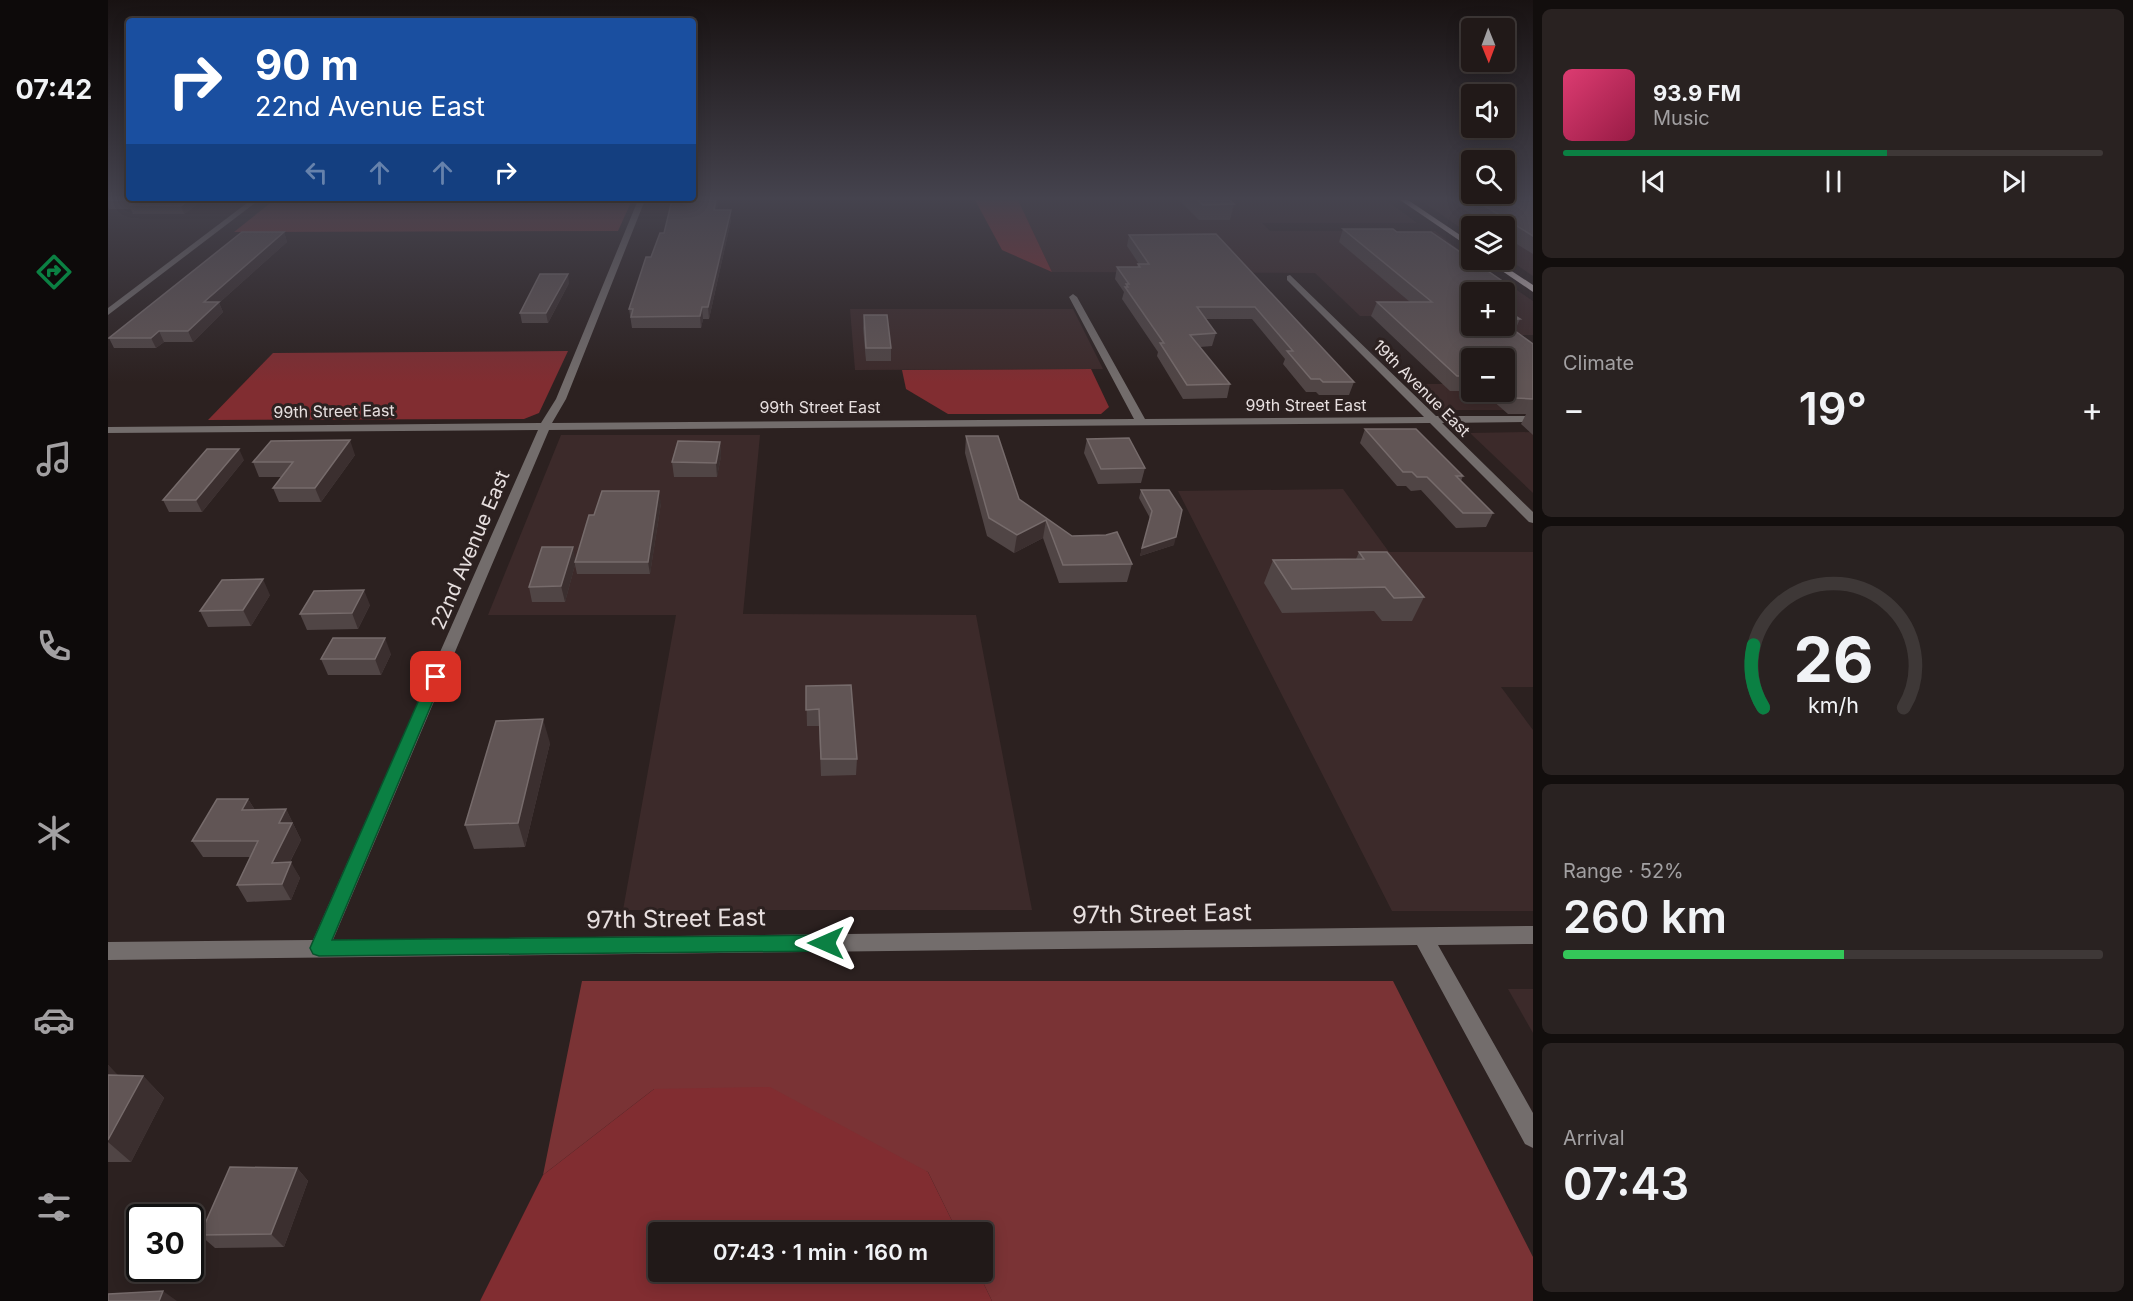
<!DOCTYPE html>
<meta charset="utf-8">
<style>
body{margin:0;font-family:Inter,sans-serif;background:#292221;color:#f1f3f6;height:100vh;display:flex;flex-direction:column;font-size:22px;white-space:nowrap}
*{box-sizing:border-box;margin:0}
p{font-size:20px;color:#a2a0a2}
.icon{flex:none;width:33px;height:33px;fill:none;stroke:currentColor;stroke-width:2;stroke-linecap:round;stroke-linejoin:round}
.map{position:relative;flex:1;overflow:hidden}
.side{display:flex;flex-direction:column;gap:9px;padding:9px;background:#120e0d;width:600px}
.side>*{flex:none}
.banner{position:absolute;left:18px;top:18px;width:570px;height:183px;border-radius:6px;box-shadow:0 3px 15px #0003,0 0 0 2px #3e3837;background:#1a4fa0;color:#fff;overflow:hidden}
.needle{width:39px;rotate:179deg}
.buttons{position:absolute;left:1353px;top:18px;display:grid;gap:12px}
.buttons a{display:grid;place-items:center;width:54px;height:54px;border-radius:6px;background:#211918;box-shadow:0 3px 15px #0003,0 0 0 2px #3e3837;font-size:30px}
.speed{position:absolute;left:18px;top:1204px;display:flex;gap:12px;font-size:30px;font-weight:700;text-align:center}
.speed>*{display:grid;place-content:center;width:78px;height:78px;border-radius:50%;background:#211918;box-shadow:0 3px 15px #0003,0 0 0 2px #3e3837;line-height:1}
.speed .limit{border:3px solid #111;border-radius:9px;background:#fff;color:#111}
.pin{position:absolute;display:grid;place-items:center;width:51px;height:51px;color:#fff;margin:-26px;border-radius:12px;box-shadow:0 3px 9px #0006}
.me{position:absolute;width:66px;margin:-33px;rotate:270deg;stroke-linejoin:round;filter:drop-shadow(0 0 4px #0008)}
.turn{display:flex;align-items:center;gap:21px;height:126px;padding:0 30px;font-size:27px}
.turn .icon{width:78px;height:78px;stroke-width:2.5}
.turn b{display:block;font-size:42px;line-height:51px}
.lanes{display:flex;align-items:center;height:57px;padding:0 30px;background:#0003;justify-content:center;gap:30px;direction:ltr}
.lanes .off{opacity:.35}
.big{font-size:45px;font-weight:600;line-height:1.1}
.side .widget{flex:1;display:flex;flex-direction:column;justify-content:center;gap:9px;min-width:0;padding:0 21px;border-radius:9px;background:#292221}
.side .dial{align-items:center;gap:0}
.dial svg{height:156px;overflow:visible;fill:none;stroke:#3e3837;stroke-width:7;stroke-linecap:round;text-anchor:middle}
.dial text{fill:#f1f3f6;stroke:none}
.song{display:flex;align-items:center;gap:18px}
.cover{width:72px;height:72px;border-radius:9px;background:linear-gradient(135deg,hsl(340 70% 55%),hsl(340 70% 35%))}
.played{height:6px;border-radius:3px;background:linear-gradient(90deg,#0b8043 60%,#3e3837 60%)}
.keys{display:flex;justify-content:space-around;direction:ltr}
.heat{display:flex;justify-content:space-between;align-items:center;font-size:33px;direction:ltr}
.charge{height:9px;border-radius:4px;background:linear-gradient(90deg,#34c759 52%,#3e3837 0)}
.trip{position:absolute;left:540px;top:1222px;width:345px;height:60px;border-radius:6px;background:#211918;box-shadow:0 3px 15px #0003,0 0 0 2px #3e3837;font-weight:600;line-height:60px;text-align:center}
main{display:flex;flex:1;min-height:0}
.tab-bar{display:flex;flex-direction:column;width:108px;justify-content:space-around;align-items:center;background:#0d0a0a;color:#a2a0a2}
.tab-bar .icon{width:42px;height:42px}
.tab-bar .active{color:#0b8043}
.tab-bar b{font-size:27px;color:#f1f3f6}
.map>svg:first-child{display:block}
.built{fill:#3c2a2a;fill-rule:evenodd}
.green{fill:#7a3335}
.forest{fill:#812d31}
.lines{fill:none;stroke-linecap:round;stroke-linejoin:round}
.minor{fill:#736d6c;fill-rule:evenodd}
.major{fill:#c3b6b6;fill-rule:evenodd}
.wall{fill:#504545}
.shaded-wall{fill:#3b2f2f}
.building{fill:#615555;stroke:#766b6b;stroke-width:1.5}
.route{fill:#0b8043;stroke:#07532c;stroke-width:1.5}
.labels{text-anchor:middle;stroke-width:6;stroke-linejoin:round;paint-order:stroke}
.far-street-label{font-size:16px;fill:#e7dfdf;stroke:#2c2120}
.street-label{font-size:20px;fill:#e7dfdf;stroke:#2c2120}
.near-street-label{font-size:24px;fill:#e7dfdf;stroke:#2c2120}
</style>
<main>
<nav class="tab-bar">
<b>07:42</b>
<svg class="icon active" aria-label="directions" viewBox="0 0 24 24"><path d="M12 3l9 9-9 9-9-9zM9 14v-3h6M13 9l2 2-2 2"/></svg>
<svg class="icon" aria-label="music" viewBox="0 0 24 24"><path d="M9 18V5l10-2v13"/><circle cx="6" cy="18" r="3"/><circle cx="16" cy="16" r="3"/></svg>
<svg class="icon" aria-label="phone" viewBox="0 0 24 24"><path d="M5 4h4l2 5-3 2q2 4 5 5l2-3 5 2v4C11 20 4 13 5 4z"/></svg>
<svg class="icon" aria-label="climate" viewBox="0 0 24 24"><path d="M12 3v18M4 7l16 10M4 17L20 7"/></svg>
<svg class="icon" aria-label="car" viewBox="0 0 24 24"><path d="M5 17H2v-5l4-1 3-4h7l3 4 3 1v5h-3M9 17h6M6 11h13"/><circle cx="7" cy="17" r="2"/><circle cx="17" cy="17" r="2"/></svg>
<svg class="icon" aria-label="filters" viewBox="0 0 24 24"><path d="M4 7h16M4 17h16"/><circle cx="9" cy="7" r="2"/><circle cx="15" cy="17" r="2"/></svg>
</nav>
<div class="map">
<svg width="1425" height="1301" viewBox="0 0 1425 1301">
<rect width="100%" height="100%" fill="#2c2120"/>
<g class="built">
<path d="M910,200h368l31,23h-155l8,8h165l37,29 61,41v34h-57l-24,-19h-92l-45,-43 -263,-1zM1364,292h32v34h-32z"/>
<path d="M1312,200h113v76l-28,-19 -1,-31h-32l-1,9z"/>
<path d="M742,309h223l30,60 -248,1z"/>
<path d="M1306,384h57l1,8h32l29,18h-93z"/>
<path d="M1425,432v61l-63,-60z"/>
<path d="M453,435h199l-17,179 233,1 56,295h-409l53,-295h-188z"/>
<path d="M1235,489l46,63h144v135h-32l32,43v181h-141l-214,-420z"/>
<path d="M1400,989h25v44z"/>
</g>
<g class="green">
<path d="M166,200h358l-14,31 -384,1z"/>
<path d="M474,981h811l140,276v44h-541l-14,-29h4v-39h-24l-30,-61 -274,-83 -111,86z"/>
</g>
<g class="forest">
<path d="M867,200h43l34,72 -50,-22z"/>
<path d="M460,351l-29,62 -15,6 -316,1 65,-67z"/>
<path d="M983,369l18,38 -8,7h-153l-42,-25 -4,-19z"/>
<path d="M662,1087l158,85 30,61h-300v39h320l14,29h-512l63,-126 111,-86z"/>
</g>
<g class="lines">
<g class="minor">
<path d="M143,200h8l-151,115v-7z"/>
<path d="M530,200h7l-79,199 -14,24 582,-4 -65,-122 4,-3 4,3 68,122 279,-2 -137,-137v-4l3,-1 146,141h97v6l-91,1 91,89v11l-4,-1 -99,-99 -881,7 -216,510 1200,-14v18l-95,1 95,168v35l-8,-4 -108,-199 -1309,15v-18l205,-2 225,-510 -430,3v-6l433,-4 15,-24z"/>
</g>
<g class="major">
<path d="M1292,200h8l64,43v6z"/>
<path d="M1378,260h9l38,25v7z"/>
</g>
</g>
<g class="wall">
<path d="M0,200h95l-19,14h-51l-2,-5h-22l-1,-3z"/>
<path d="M611,200l-2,10h14v10l-22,99h-6l-2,9h-69l-3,-19 22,-52 13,-24z"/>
<path d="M1071,200h51l4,4 -4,16h-31z"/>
<path d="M1342,200h83v54l-29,-18v-10h-14z"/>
<path d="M1235,229l54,3 117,57 -7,13h-3v-10h-32l32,34v-17l16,10 -5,11 18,14v91l-12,-11 5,-10h-18l-25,-22h21v-34h-32v33h-22l-79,-75 6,-14h33l-71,-60z"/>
<path d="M176,232l3,10 -68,61 4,9 -30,30h-29l-8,6h-42l-5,-10z"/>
<path d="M1108,234l138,148 -5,13h-30l-3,-3h-10l-23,-28 2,-5 -33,-40h-47l11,14 -4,13 -12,1 30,37 -3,14 -44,1 -26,-43 1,-4 -36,-53 2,-7 -9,-13 2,-12h20l1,-3h1l-12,-18 2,-11z"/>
<path d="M461,283l-21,40h-26l-2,-10z"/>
<path d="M756,315l27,33v13h-25l-3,-33z"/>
<path d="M1257,429l98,47 -2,5 32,32 -7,14 -30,1 -35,-38 -10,1 -5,-5h-9l-37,-43z"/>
<path d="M858,436l53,63 53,37 60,28 -5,18 -68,1 -16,-45 -29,15 -27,-17 -22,-83z"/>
<path d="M979,439l58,29 -4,15 -43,1 -14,-31z"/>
<path d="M612,442l1,14 -4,21h-43l-2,-15z"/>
<path d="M247,455l-34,47h-42l-6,-14 9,-11h-23l-6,-15z"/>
<path d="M136,460l-42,52h-33l-6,-12z"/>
<path d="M1033,490l33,55 -34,11 10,-38 -11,-20z"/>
<path d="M553,503l-11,71h-73l-2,-9 -10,37h-33l-3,-15 47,-28 18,-44z"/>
<path d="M1251,552l65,45 -12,24h-30l-8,-10 -92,2 -18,-30 9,-23 83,-1z"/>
<path d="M162,595l-19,31 -43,1 -8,-16z"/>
<path d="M262,605l-12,24 -51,1 -7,-16z"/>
<path d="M283,654l-10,21h-53l-7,-16z"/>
<path d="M698,686l51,73 -1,16 -35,1 -2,-50h-12z"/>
<path d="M442,743l-25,104 -51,2 -9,-24z"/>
<path d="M140,799l7,11 31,-1 15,31 -11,22 10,16 -9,22 -44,2 -10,-17 13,-28h-47l-11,-16z"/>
<path d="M0,1065l10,11h25l21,22 -33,64h-23z"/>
<path d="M189,1168l11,13 -24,66 -69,1 -15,-13z"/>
</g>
<g class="shaded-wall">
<path d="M80,200h15l-19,14 -3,-8z"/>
<path d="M608,200h3l-4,20 -1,-10z"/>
<path d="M623,210v10l-22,99 -1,-12z"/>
<path d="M176,232l3,10 -68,61 4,9 -30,30 -5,-11 16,-29z"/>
<path d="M460,274l1,9 -21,40 -2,-10z"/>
<path d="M594,307l1,12 -2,9 -1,-12z"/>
<path d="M51,331l5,11 -8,6 -5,-10z"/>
<path d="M242,440l5,15 -34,47 -6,-14z"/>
<path d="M612,442l1,14 -4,21 -1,-14z"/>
<path d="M131,449l5,11 -42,52 -6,-12z"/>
<path d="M551,491l2,12 -11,71 -2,-12z"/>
<path d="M938,520l-3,18 -29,15 3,-18z"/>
<path d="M1068,537l-2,8 -34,11 2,-8z"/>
<path d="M465,547l3,15h-1v3l-10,37 -4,-16z"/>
<path d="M155,579l7,16 -19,31 -8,-16z"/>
<path d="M256,590l6,15 -12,24 -6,-16z"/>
<path d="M277,638l6,16 -10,21 -6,-16z"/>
<path d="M435,719l7,24 -25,104 -7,-24z"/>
<path d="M140,799l10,16 -16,-5z"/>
<path d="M178,809l15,31 -20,39 -9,-16 7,-40z"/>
<path d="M183,862l9,16 -9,22 -9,-16z"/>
<path d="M0,1065l22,22 -22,-6z"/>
<path d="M35,1076l21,22 -33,64 -23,-20v-2z"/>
<path d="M189,1168l11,13 -24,66 -13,-13z"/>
<path d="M55,1291l14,10h-18z"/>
</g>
<g class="building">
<path d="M0,200h80l-7,6 -52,-1 9,-4z"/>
<path d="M564,200h44l-2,10h17l-23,97h-6l-2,9 -69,1 2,-8h-4l17,-52h5l9,-24h4z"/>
<path d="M1090,200h32l4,4 -31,1z"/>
<path d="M1367,200h58v36z"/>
<path d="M1235,229h50l4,3h34l83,57h-37l5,3h-10v34h32v-3l29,21v55l-17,-1 -12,-9v-31h-32v18h-15l-80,-74h55z"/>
<path d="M134,232h42l-80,70h15l-31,29h-29l-8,7h-42z"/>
<path d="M1108,234l138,148h-31l-3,-3h-9l-24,-28h6l-38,-44h-58l19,26 -26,2 40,49 -43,1 -27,-42h4l-39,-56h3l-2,-3h3l-12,-17h23l-2,-3h11l-20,-29z"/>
<path d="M432,274h28l-22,39h-26z"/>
<path d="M1396,309l16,10 -16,1z"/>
<path d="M756,315h23l4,33h-25z"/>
<path d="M1257,429h51l47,47h-7l37,37h-30l-36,-36h-10l-5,-5h-9z"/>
<path d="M858,436h32l21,63 53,37 34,-1 11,-3 15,32 -69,1 -17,-45 -29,15 -28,-17z"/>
<path d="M1021,438l16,30 -44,1 -14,-30z"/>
<path d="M242,440l-35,48h-42l20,-26h-40l18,-21z"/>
<path d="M570,441l42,1 -4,21 -44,-1z"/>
<path d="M99,449h32l-43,51h-33z"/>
<path d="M1033,490h28l13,20 -6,27 -34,11 10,-37z"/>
<path d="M494,491h57l-11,71h-73l14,-47h5z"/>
<path d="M434,547h31l-12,39 -32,1z"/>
<path d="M1251,552h28l37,45 -30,1 -9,-11 -93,2 -19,-29 91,-1z"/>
<path d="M155,579l-20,31 -43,1 22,-31z"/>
<path d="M256,590l-12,23 -52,1 14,-23z"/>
<path d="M225,638h52l-10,21h-54z"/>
<path d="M743,685l6,74h-36l-2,-50 -13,1v-24z"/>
<path d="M435,719l-25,104 -53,2 31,-104z"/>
<path d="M109,799h31l-6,11 44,-1 -7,14h13l-20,40 19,-1 -9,22 -45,1 21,-44h-66z"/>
<path d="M0,1075l35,1 -35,64z"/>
<path d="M122,1167l67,1 -26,66 -71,1z"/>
<path d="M55,1291l-4,10h-51v-7z"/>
</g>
<linearGradient id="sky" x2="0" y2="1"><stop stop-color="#181212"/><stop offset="0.52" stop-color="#45434e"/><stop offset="1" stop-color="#45434e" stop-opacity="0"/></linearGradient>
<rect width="1425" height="382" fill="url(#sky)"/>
<path class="route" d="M328,672l7,5 -111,263 494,-5 6,3 3,5 -3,6 -6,2 -507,5 -6,-2 -3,-6 119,-271z"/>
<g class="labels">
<g class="far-street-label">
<text transform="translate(1314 388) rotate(45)" y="6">19th Avenue East</text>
<text x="1198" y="411">99th Street East</text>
<text x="712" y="413">99th Street East</text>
<text transform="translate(226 411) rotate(-1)" y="6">99th Street East</text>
</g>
<g class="street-label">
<text transform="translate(362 550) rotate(-67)" y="7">22nd Avenue East</text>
</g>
<g class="near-street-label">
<text transform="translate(1054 914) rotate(-1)" y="8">97th Street East</text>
<text transform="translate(568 919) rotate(-1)" y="8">97th Street East</text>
</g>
</g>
</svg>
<div class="buttons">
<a><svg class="needle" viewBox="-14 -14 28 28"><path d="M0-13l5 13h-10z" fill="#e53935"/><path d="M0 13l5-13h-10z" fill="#a2a0a2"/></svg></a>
<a><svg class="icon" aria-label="sound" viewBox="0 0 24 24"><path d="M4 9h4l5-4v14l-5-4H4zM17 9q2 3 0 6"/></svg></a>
<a><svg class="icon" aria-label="search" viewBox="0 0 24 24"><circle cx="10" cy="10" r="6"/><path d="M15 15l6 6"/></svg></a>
<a><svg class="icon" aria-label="layers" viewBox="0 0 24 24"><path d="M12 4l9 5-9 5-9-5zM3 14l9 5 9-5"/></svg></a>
<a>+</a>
<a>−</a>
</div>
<div class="speed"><div class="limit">30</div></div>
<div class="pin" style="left:328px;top:677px;background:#d93025"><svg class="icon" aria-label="arrive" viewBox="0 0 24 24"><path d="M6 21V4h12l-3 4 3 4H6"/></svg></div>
<svg class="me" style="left:718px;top:943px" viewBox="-20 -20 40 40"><path d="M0-17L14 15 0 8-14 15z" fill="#0b8043" stroke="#fff" stroke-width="4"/></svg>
<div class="trip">07:43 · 1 min · 160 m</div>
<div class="banner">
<div class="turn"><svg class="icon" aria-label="right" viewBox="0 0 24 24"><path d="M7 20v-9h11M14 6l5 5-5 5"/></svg><div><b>90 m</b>22nd Avenue East</div></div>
<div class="lanes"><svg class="icon off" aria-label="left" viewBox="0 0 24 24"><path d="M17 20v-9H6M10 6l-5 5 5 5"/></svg><svg class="icon off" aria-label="ahead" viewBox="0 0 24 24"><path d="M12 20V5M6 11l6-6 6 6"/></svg><svg class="icon off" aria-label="ahead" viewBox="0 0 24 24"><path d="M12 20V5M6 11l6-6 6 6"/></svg><svg class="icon" aria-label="right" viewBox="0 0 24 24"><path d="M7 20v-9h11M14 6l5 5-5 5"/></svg></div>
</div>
</div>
<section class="side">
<div class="widget">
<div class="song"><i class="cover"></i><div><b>93.9 FM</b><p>Music</p></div></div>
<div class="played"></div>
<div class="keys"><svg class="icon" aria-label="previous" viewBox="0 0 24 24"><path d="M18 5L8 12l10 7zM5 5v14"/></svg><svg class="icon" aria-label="pause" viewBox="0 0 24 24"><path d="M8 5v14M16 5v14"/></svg><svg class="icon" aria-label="next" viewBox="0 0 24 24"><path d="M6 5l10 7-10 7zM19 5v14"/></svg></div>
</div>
<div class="widget"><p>Climate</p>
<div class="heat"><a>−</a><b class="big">19°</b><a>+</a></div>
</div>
<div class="widget dial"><svg viewBox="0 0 100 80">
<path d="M14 69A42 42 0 1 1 86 69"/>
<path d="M14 69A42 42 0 0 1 9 37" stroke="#0b8043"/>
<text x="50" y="56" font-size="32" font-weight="700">26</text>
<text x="50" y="72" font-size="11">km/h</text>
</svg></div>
<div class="widget"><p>Range · 52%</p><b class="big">260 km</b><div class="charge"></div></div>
<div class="widget"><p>Arrival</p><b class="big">07:43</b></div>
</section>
</main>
